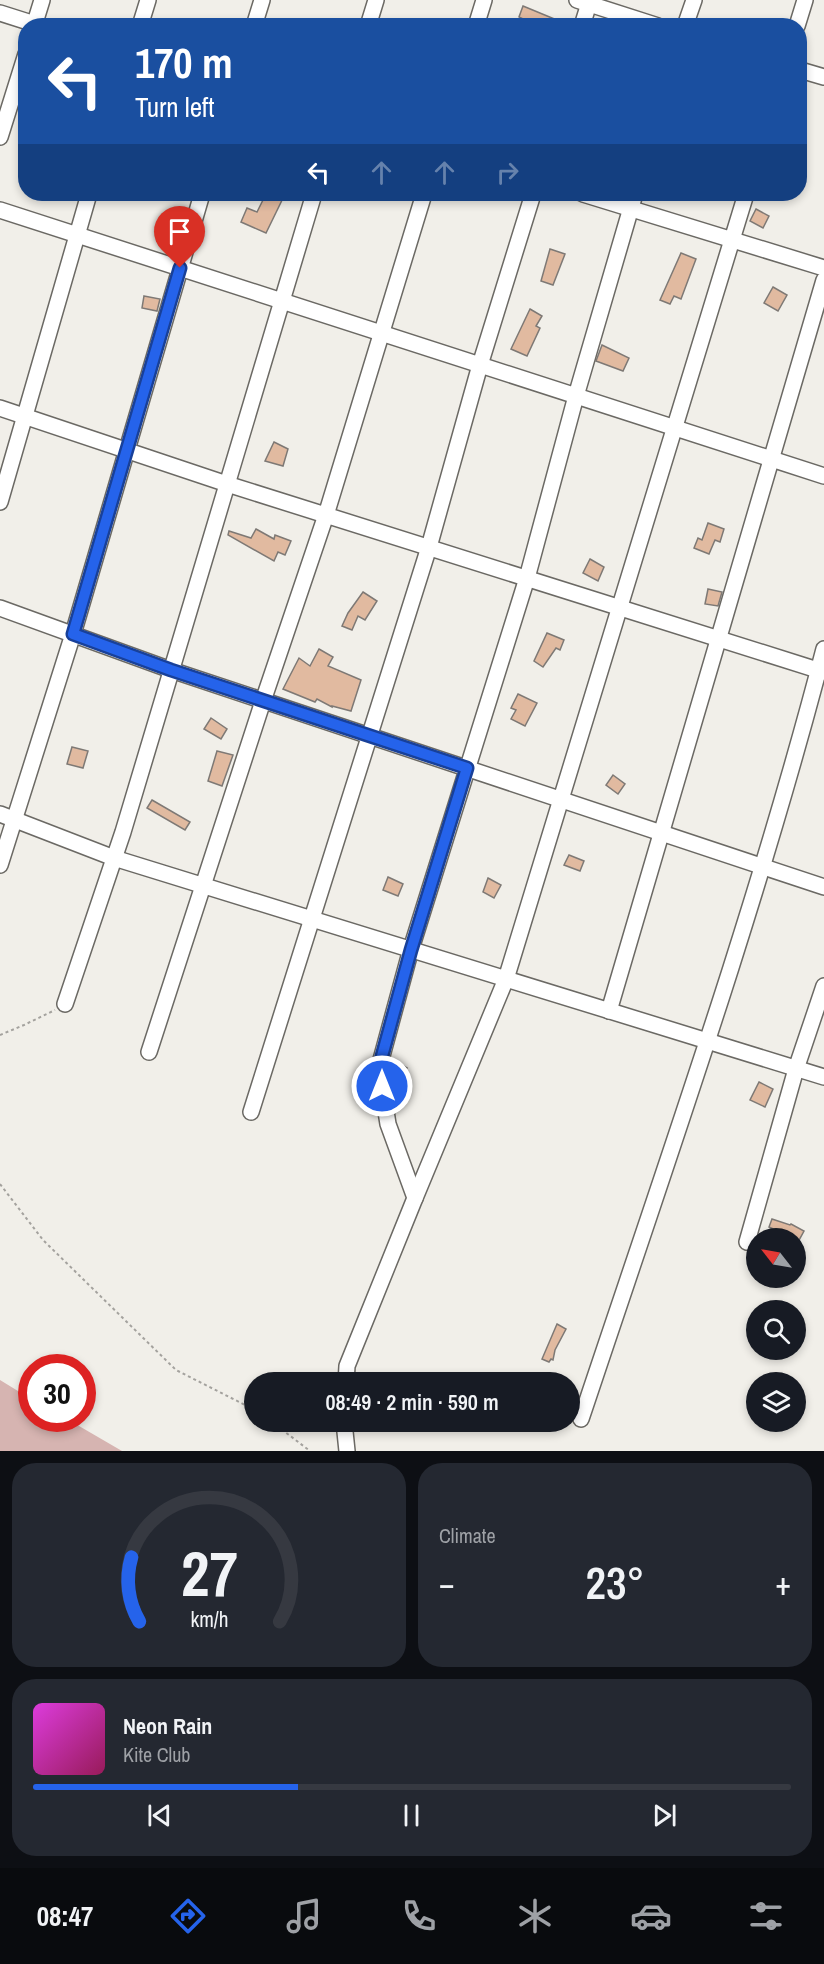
<!DOCTYPE html>
<meta charset="utf-8">
<style>
body{margin:0;font-family:"Archivo Narrow",sans-serif;background:#242831;color:#f1f3f6;height:100vh;display:flex;flex-direction:column;font-size:22px;white-space:nowrap}
*{box-sizing:border-box;margin:0}
p{font-size:20px;color:#9ea1a6}
.icon{flex:none;width:33px;height:33px;fill:none;stroke:currentColor;stroke-width:2;stroke-linecap:round;stroke-linejoin:round}
.map{position:relative;height:1451px;overflow:hidden}
.side{display:flex;flex-direction:column;gap:12px;padding:12px;background:#0d0f14;flex:1}
.side>*{flex:none}
.banner{position:absolute;left:18px;top:18px;width:789px;height:183px;border-radius:24px;box-shadow:0 3px 9px #0003;background:#1a4fa0;color:#fff;overflow:hidden}
.needle{width:39px;rotate:301deg}
.fabs{position:absolute;left:746px;top:1228px;display:grid;gap:12px}
.fabs a{display:grid;place-items:center;width:60px;height:60px;border-radius:50%;background:#171b24;box-shadow:0 3px 9px #0003;font-size:30px}
.speed{position:absolute;left:18px;top:1354px;display:flex;gap:12px;font-size:30px;font-weight:700;text-align:center}
.speed>*{display:grid;place-content:center;width:78px;height:78px;border-radius:50%;background:#171b24;box-shadow:0 3px 9px #0003;line-height:1}
.speed .limit{border:9px solid #d22;background:#fff;color:#111}
.pin{position:absolute;display:grid;place-items:center;width:51px;height:51px;color:#fff;margin:-62px -26px;border-radius:50% 50% 50% 0;rotate:-45deg;box-shadow:0 0 6px #0007}
.pin .icon{rotate:45deg}
.me{position:absolute;width:66px;margin:-33px;rotate:0deg;stroke-linejoin:round;filter:drop-shadow(0 0 4px #0008)}
.turn{display:flex;align-items:center;gap:21px;height:126px;padding:0 18px;font-size:27px}
.turn .icon{width:78px;height:78px;stroke-width:2.5}
.turn b{display:block;font-size:42px;line-height:51px}
.lanes{display:flex;align-items:center;height:57px;padding:0 18px;background:#0003;justify-content:center;gap:30px;direction:ltr}
.lanes .off{opacity:.35}
.big{font-size:45px;font-weight:600;line-height:1.1}
.side .widget{flex:1;display:flex;flex-direction:column;justify-content:center;gap:9px;min-width:0;padding:0 21px;border-radius:24px;background:#242831}
.side .dial{align-items:center;gap:0}
.dial svg{height:156px;overflow:visible;fill:none;stroke:#363941;stroke-width:7;stroke-linecap:round;text-anchor:middle}
.dial text{fill:#f1f3f6;stroke:none}
.song{display:flex;align-items:center;gap:18px}
.cover{width:72px;height:72px;border-radius:9px;background:linear-gradient(135deg,hsl(300 70% 55%),hsl(330 70% 35%))}
.played{height:6px;border-radius:3px;background:linear-gradient(90deg,#2563eb 35%,#363941 35%)}
.keys{display:flex;justify-content:space-around;direction:ltr}
.heat{display:flex;justify-content:space-between;align-items:center;font-size:33px;direction:ltr}
.side .tiles{flex:1;display:grid;gap:12px;grid-template-columns:1fr 1fr}
.widget:last-child{grid-column:span 2}
.trip{position:absolute;left:244px;top:1372px;width:336px;height:60px;border-radius:30px;background:#171b24;box-shadow:0 3px 9px #0003;font-weight:600;line-height:60px;text-align:center}
.tabs{display:flex;height:96px;justify-content:space-around;align-items:center;background:#090b0e;color:#9ea1a6}
.tabs .icon{width:42px;height:42px}
.tabs .current{color:#2563eb}
.tabs b{font-size:27px;color:#f1f3f6}
.map>svg:first-child{display:block}
.green{fill:#d6b4b1}
.building{fill:#e1baa0;stroke:#7e7975;stroke-width:1.5}
.lines{fill:none;stroke-linecap:round;stroke-linejoin:round}
.minor-casing{stroke:#6b6964;stroke-width:18}
.path{stroke:#a4a29e;stroke-width:2;stroke-dasharray:3 3;stroke-linecap:butt}
.minor{stroke:#fff;stroke-width:15}
.route-casing{stroke:#184099;stroke-width:15}
.route{stroke:#2563eb;stroke-width:10}
</style>
<div class="map">
<svg width="824" height="1451" viewBox="0 0 824 1451">
<rect width="100%" height="100%" fill="#f1efe9"/>
<path class="green" d="M0,1380l31,19 1,20h35l55,32h-122z"/>
<g class="building">
<path d="M523,6l46,19v1h-39l1,-3 -12,-6z"/>
<path d="M266,194h19l-19,39 -25,-11 6,-14 10,4z"/>
<path d="M756,209l13,7 -6,12 -13,-7z"/>
<path d="M550,249l15,5 -12,31 -12,-4z"/>
<path d="M681,253l15,6 -15,40 -7,-3 -4,8 -10,-4z"/>
<path d="M773,287l14,8 -9,16 -14,-8z"/>
<path d="M144,296l16,3 -3,12 -15,-3z"/>
<path d="M530,309l12,7 -6,10 4,2 -13,28 -16,-7z"/>
<path d="M602,345l27,13 -6,13 -27,-10z"/>
<path d="M274,442l14,7 -5,17 -18,-5z"/>
<path d="M708,523l16,6 -4,13 -5,-2 -6,14 -15,-6 4,-10 4,2z"/>
<path d="M256,529l18,10 1,-4 16,6 -6,14 -7,-3 -4,9 -46,-26 1,-4 22,7z"/>
<path d="M590,559l14,8 -6,14 -15,-8z"/>
<path d="M708,589l14,3 -4,14 -13,-2z"/>
<path d="M363,592l14,9 -12,19 -7,-4 -6,14 -10,-4 6,-13z"/>
<path d="M547,633l17,7 -4,10 -4,-2 -13,19 -9,-6z"/>
<path d="M319,649l14,8 -5,9 33,14 -10,31 -19,-5v1l-15,-8 -2,3 -32,-13 16,-31 11,8z"/>
<path d="M518,694l19,9 -12,23 -14,-7 5,-9 -5,-2z"/>
<path d="M211,718l16,11 -6,10 -17,-10z"/>
<path d="M72,747l16,4 -5,17 -16,-4z"/>
<path d="M217,751l16,4 -11,31 -14,-5z"/>
<path d="M613,775l12,9 -7,10 -12,-9z"/>
<path d="M152,800l38,22 -5,8 -38,-22z"/>
<path d="M569,855l15,6 -4,10 -16,-6z"/>
<path d="M388,877l15,7 -5,12 -15,-6z"/>
<path d="M488,878l13,7 -7,13 -11,-6z"/>
<path d="M392,1059l15,9 -9,14 -7,-4 -2,-10z"/>
<path d="M759,1082l14,7 -8,18 -15,-7z"/>
<path d="M772,1219l18,6 1,-1 13,7 -6,11 -3,-3 -26,-12z"/>
<path d="M557,1324l9,5 -11,21 -2,10 -2,-1 -2,3 -7,-3z"/>
</g>
<g class="lines">
<defs>
<g id="minor">
<path d="M577,0l81,26"/>
<path d="M0,13l41,13"/>
<path d="M34,26l8,-26"/>
<path d="M140,26l8,-26"/>
<path d="M254,26l8,-26"/>
<path d="M368,26l8,-26"/>
<path d="M476,26l8,-26"/>
<path d="M582,26l8,-26"/>
<path d="M685,26l9,-26"/>
<path d="M797,26l8,-26"/>
<path d="M800,70l24,7"/>
<path d="M0,137l26,-83"/>
<path d="M583,194l241,74"/>
<path d="M0,210l824,266"/>
<path d="M0,408l227,76 597,188"/>
<path d="M0,502l89,-308"/>
<path d="M0,608l171,62 653,217"/>
<path d="M0,814l114,44 710,219"/>
<path d="M0,865l73,-231 129,-440"/>
<path d="M65,1004l58,-172 191,-638"/>
<path d="M609,1011c70,-244 144,-487 215,-731"/>
<path d="M149,1052l114,-351 63,-186 98,-321"/>
<path d="M251,1112l178,-565 51,-182 53,-171"/>
<path d="M415,1198l91,-219 240,-785"/>
<path d="M747,1242l49,-173 28,-83"/>
<path d="M346,1383l1,-17 68,-168 -27,-74 -9,-57 32,-118 116,-371 49,-182 59,-202"/>
<path d="M581,1419c85,-255 175,-509 243,-770"/>
<path d="M344,1422l3,29"/>
</g>
</defs>
<use href="#minor" class="minor-casing"/>
<g class="path">
<path d="M0,1035l24,-10 31,-15"/>
<path d="M0,1184l43,56 133,130 79,40"/>
<path d="M272,1422l38,29"/>
</g>
<use href="#minor" class="minor"/>
</g>
<g class="lines">
<defs>
<path id="route" d="M180,268l-107,366 98,36 296,98 -56,182 -32,117 3,19"/>
</defs>
<use href="#route" class="route-casing"/>
<use href="#route" class="route"/>
</g>
</svg>
<div class="fabs">
<a><svg class="needle" viewBox="-14 -14 28 28"><path d="M0-13l5 13h-10z" fill="#e53935"/><path d="M0 13l5-13h-10z" fill="#9ea1a6"/></svg></a>
<a><svg class="icon" aria-label="search" viewBox="0 0 24 24"><circle cx="10" cy="10" r="6"/><path d="M15 15l6 6"/></svg></a>
<a><svg class="icon" aria-label="layers" viewBox="0 0 24 24"><path d="M12 4l9 5-9 5-9-5zM3 14l9 5 9-5"/></svg></a>
</div>
<div class="speed"><div class="limit">30</div></div>
<div class="pin" style="left:180px;top:268px;background:#d93025"><svg class="icon" aria-label="arrive" viewBox="0 0 24 24"><path d="M6 21V4h12l-3 4 3 4H6"/></svg></div>
<svg class="me" style="left:382px;top:1086px" viewBox="-20 -20 40 40"><circle r="17" fill="#2563eb" stroke="#fff" stroke-width="3"/><path d="M0-11L8 9 0 5-8 9z" fill="#fff"/></svg>
<div class="trip">08:49 · 2 min · 590 m</div>
<div class="banner">
<div class="turn"><svg class="icon" aria-label="left" viewBox="0 0 24 24"><path d="M17 20v-9H6M10 6l-5 5 5 5"/></svg><div><b>170 m</b>Turn left</div></div>
<div class="lanes"><svg class="icon" aria-label="left" viewBox="0 0 24 24"><path d="M17 20v-9H6M10 6l-5 5 5 5"/></svg><svg class="icon off" aria-label="ahead" viewBox="0 0 24 24"><path d="M12 20V5M6 11l6-6 6 6"/></svg><svg class="icon off" aria-label="ahead" viewBox="0 0 24 24"><path d="M12 20V5M6 11l6-6 6 6"/></svg><svg class="icon off" aria-label="right" viewBox="0 0 24 24"><path d="M7 20v-9h11M14 6l5 5-5 5"/></svg></div>
</div>
</div>
<section class="side">
<div class="tiles">
<div class="widget dial"><svg viewBox="0 0 100 80">
<path d="M14 69A42 42 0 1 1 86 69"/>
<path d="M14 69A42 42 0 0 1 10 36" stroke="#2563eb"/>
<text x="50" y="56" font-size="32" font-weight="700">27</text>
<text x="50" y="72" font-size="11">km/h</text>
</svg></div>
<div class="widget"><p>Climate</p>
<div class="heat"><a>−</a><b class="big">23°</b><a>+</a></div>
</div>
<div class="widget">
<div class="song"><i class="cover"></i><div><b>Neon Rain</b><p>Kite Club</p></div></div>
<div class="played"></div>
<div class="keys"><svg class="icon" aria-label="previous" viewBox="0 0 24 24"><path d="M18 5L8 12l10 7zM5 5v14"/></svg><svg class="icon" aria-label="pause" viewBox="0 0 24 24"><path d="M8 5v14M16 5v14"/></svg><svg class="icon" aria-label="next" viewBox="0 0 24 24"><path d="M6 5l10 7-10 7zM19 5v14"/></svg></div>
</div>
</div>
</section>
<nav class="tabs">
<b>08:47</b>
<svg class="icon current" aria-label="directions" viewBox="0 0 24 24"><path d="M12 3l9 9-9 9-9-9zM9 14v-3h6M13 9l2 2-2 2"/></svg>
<svg class="icon" aria-label="music" viewBox="0 0 24 24"><path d="M9 18V5l10-2v13"/><circle cx="6" cy="18" r="3"/><circle cx="16" cy="16" r="3"/></svg>
<svg class="icon" aria-label="phone" viewBox="0 0 24 24"><path d="M5 4h4l2 5-3 2q2 4 5 5l2-3 5 2v4C11 20 4 13 5 4z"/></svg>
<svg class="icon" aria-label="climate" viewBox="0 0 24 24"><path d="M12 3v18M4 7l16 10M4 17L20 7"/></svg>
<svg class="icon" aria-label="car" viewBox="0 0 24 24"><path d="M5 17H2v-5l4-1 3-4h7l3 4 3 1v5h-3M9 17h6M6 11h13"/><circle cx="7" cy="17" r="2"/><circle cx="17" cy="17" r="2"/></svg>
<svg class="icon" aria-label="filters" viewBox="0 0 24 24"><path d="M4 7h16M4 17h16"/><circle cx="9" cy="7" r="2"/><circle cx="15" cy="17" r="2"/></svg>
</nav>
